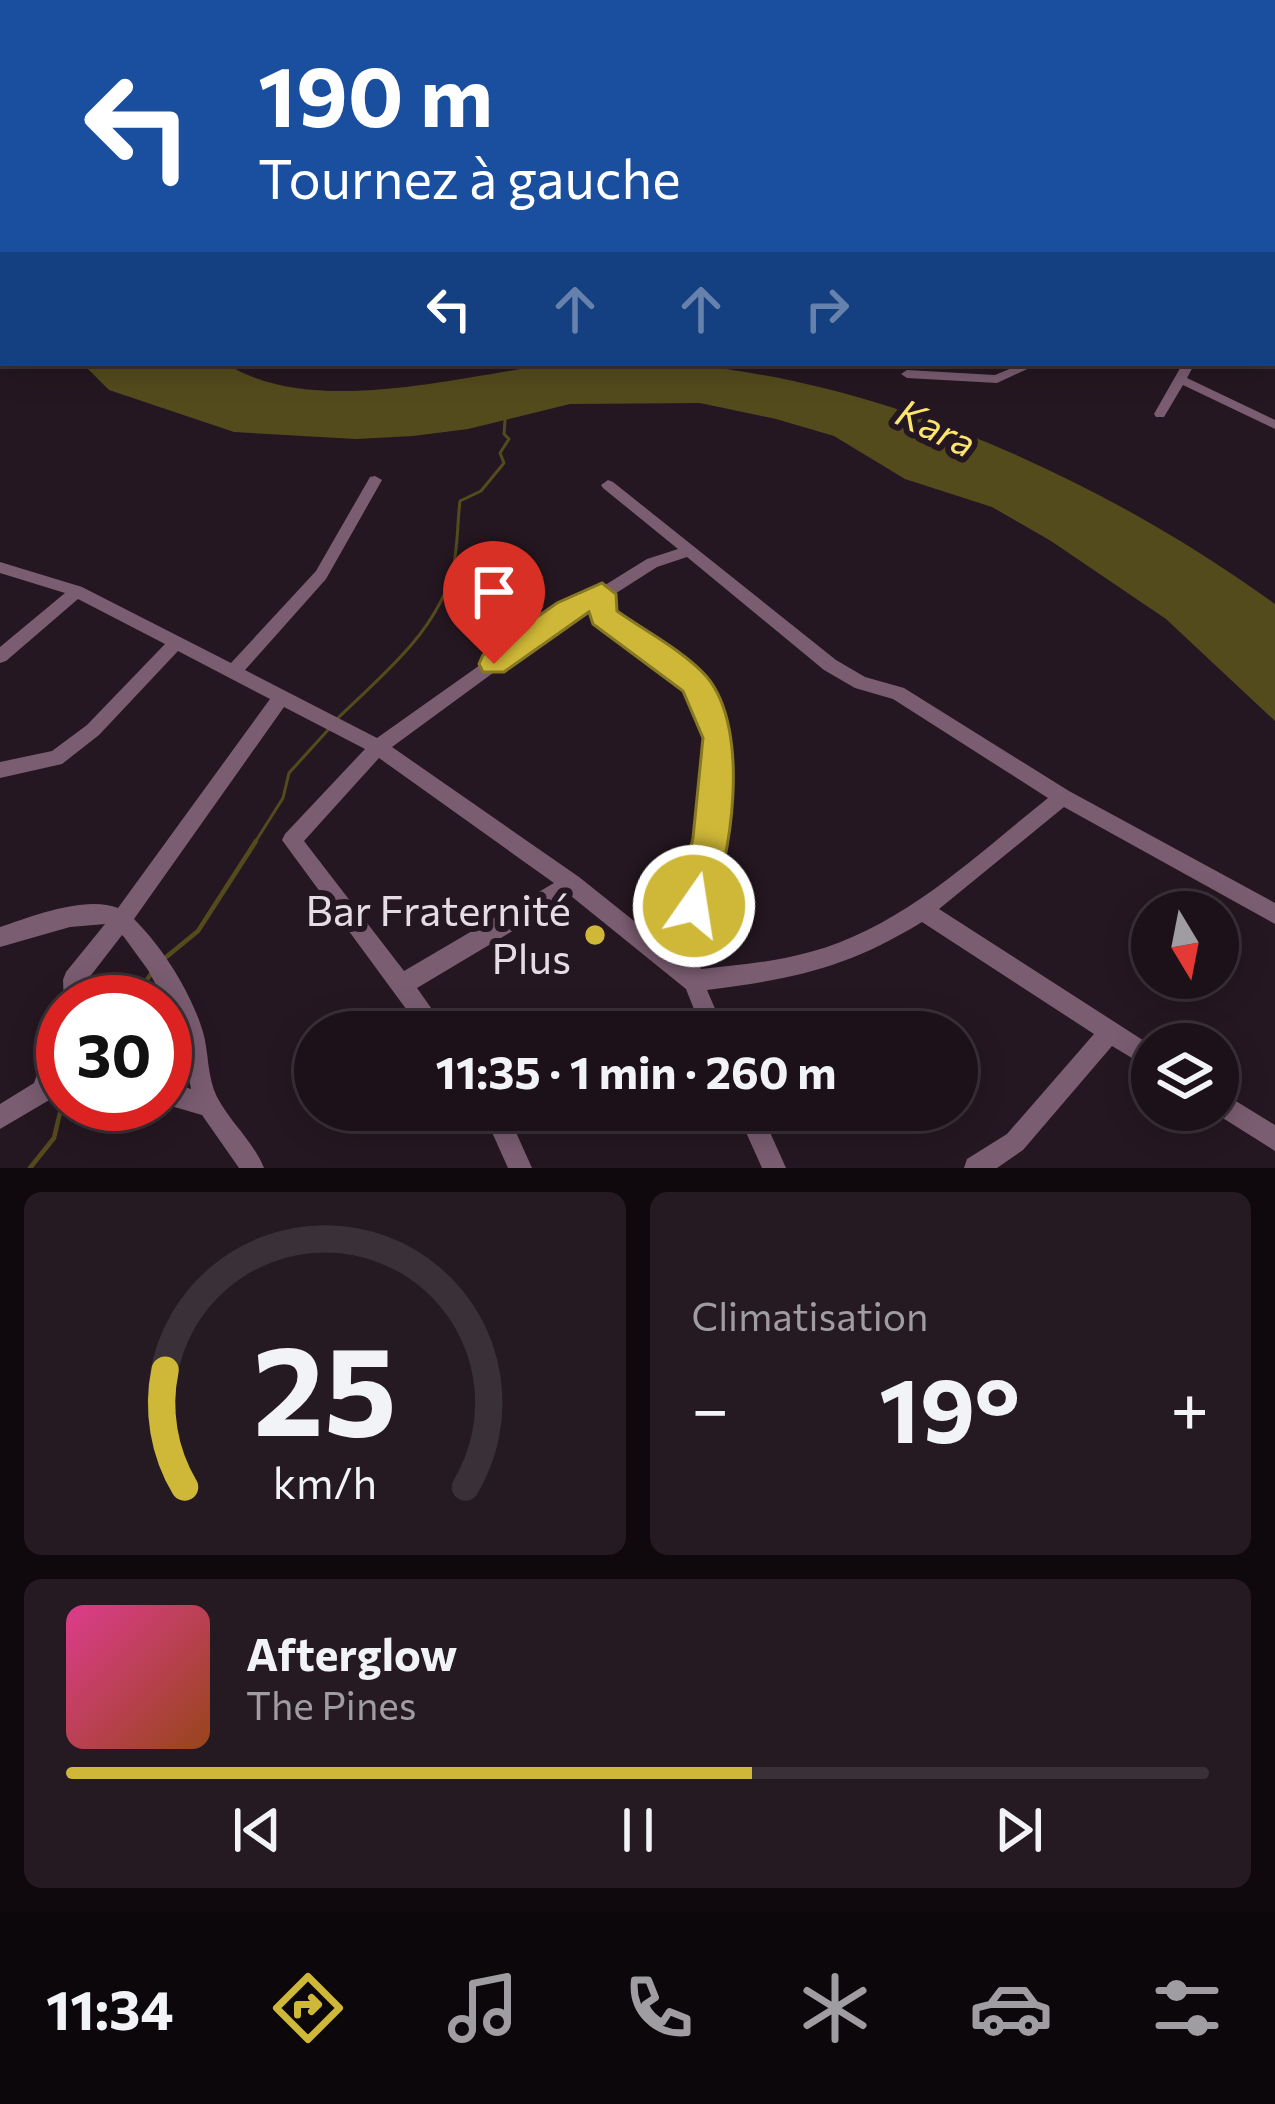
<!DOCTYPE html>
<html lang="fr">
<meta charset="utf-8">
<style>
body{margin:0;font-family:Commissioner,sans-serif;background:#251a22;color:#f1f3f6;height:100vh;display:flex;flex-direction:column;font-size:45px;white-space:nowrap}
*{box-sizing:border-box;margin:0}
p{font-size:39px;color:#a09da2}
.icon{flex:none;width:66px;height:66px;fill:none;stroke:currentColor;stroke-width:2;stroke-linecap:round;stroke-linejoin:round}
.map{position:relative;height:1168px;overflow:hidden}
.side{display:flex;flex-direction:column;gap:24px;padding:24px;background:#0f090e;flex:1}
.side>*{flex:none}
.banner{position:absolute;left:0px;top:0px;width:1275px;height:366px;box-shadow:0 6px 30px #0003,0 0 0 3px #3a3138;background:#1a4fa0;color:#fff;overflow:hidden}
.needle{width:78px;rotate:170deg}
.controls{position:absolute;left:1131px;top:891px;display:grid;gap:24px}
.controls a{display:grid;place-items:center;width:108px;height:108px;border-radius:50%;background:#1c1119;box-shadow:0 6px 30px #0003,0 0 0 3px #3a3138;font-size:60px}
.speed{position:absolute;left:36px;top:975px;display:flex;gap:24px;font-size:60px;font-weight:700;text-align:center}
.speed>*{display:grid;place-content:center;width:156px;height:156px;border-radius:50%;background:#1c1119;box-shadow:0 6px 30px #0003,0 0 0 3px #3a3138;line-height:1}
.speed .limit{border:18px solid #d22;background:#fff;color:#111}
.pin{position:absolute;display:grid;place-items:center;width:102px;height:102px;color:#fff;margin:-123px -51px;border-radius:50% 50% 50% 0;rotate:-45deg;box-shadow:0 0 12px #0007}
.pin .icon{rotate:45deg}
.me{position:absolute;width:132px;margin:-66px;rotate:13deg;stroke-linejoin:round;filter:drop-shadow(0 0 9px #0008)}
.turn{display:flex;align-items:center;gap:42px;height:252px;padding:0 60px;font-size:54px}
.turn .icon{width:156px;height:156px;stroke-width:2.5}
.turn b{display:block;font-size:84px;line-height:102px}
.lanes{display:flex;align-items:center;height:114px;padding:0 60px;background:#0003;justify-content:center;gap:60px;direction:ltr}
.lanes .off{opacity:.35}
.big{font-size:90px;font-weight:700;line-height:1.1}
.side .tile{flex:1;display:flex;flex-direction:column;justify-content:center;gap:18px;min-width:0;padding:0 42px;border-radius:18px;background:#251a22}
.side .dial{align-items:center;gap:0}
.dial svg{height:312px;overflow:visible;fill:none;stroke:#3a3138;stroke-width:7;stroke-linecap:round;text-anchor:middle}
.dial text{fill:#f1f3f6;stroke:none}
.song{display:flex;align-items:center;gap:36px}
.cover{width:144px;height:144px;border-radius:18px;background:linear-gradient(135deg,hsl(330 70% 55%),hsl(20 70% 35%))}
.played{height:12px;border-radius:6px;background:linear-gradient(90deg,#cfb837 60%,#3a3138 60%)}
.keys{display:flex;justify-content:space-around;direction:ltr}
.heat{display:flex;justify-content:space-between;align-items:center;font-size:66px;direction:ltr}
.side .tiles{flex:1;display:grid;gap:24px;grid-template-columns:1fr 1fr}
.tile:last-child{grid-column:span 2}
.trip{position:absolute;left:294px;top:1011px;width:684px;height:120px;border-radius:60px;background:#1c1119;box-shadow:0 6px 30px #0003,0 0 0 3px #3a3138;font-weight:700;line-height:120px;text-align:center}
.tabs{display:flex;height:192px;justify-content:space-around;align-items:center;background:#0b070a;color:#a09da2}
.tabs .icon{width:84px;height:84px}
.tabs .selected{color:#cfb837}
.tabs b{font-size:54px;color:#f1f3f6}
.map>svg:first-child{display:block}
.water{fill:#544b1d}
.lines{fill:none;stroke-linecap:round;stroke-linejoin:round}
.stream-far1{stroke:#544b1d;stroke-width:3}
.stream{stroke:#544b1d;stroke-width:4.5}
.minor{fill:#7b5d72;fill-rule:evenodd}
.major{fill:#dd9eca;fill-rule:evenodd}
.highway{fill:#fbbee8;fill-rule:evenodd}
.route{fill:#cfb837;stroke:#877824;stroke-width:3}
.poi-dot{fill:#cfb837;stroke:#251721;stroke-width:4.5}
.labels{text-anchor:middle;stroke-width:12;stroke-linejoin:round;paint-order:stroke}
.water-label{font-size:39px;font-style:italic;fill:#fbe56f;stroke:#251721}
.near-poi-label{font-size:42px;fill:#e6dce3;stroke:#251721;text-anchor:end}
</style>
<div class="map">
<svg width="1275" height="1168" viewBox="0 0 1275 1168">
<rect width="100%" height="100%" fill="#251721"/>
<path class="water" d="M82,363h143c86,56 234,13 330,1 40,-5 87,-3 127,0 208,18 426,119 593,240v117l-109,-102 -115,-78 -59,-34 -87,-28 -71,-43 -58,-17 -76,-16 -130,1 -102,25 -55,7 -57,3 -122,-7 -125,-42z"/>
<g class="lines">
<g class="stream-far1">
<path d="M586,3l7,-3"/>
<path d="M338,718c42,-41 94,-82 113,-141 7,-23 6,-52 9,-76l21,-10 23,-28 -4,-10 9,-14 -5,-5 1,-14"/>
<path d="M254,844l29,-46 6,-25 39,-43"/>
</g>
<g class="stream">
<path d="M165,958l33,-27 58,-90"/>
<path d="M131,1002l20,-28"/>
<path d="M30,1168l24,-30 9,-38"/>
</g>
<g class="minor">
<path d="M217,0h6l3,3h-6z"/>
<path d="M275,0h6l1,3h-6z"/>
<path d="M444,0h7l-4,3h-7z"/>
<path d="M562,0h4l1,1 -9,2z"/>
<path d="M805,0h6l1,3h-6z"/>
<rect x="841" y="0" width="6" height="3"/>
<rect x="0" y="13" width="3" height="4"/>
<path d="M1272,60l3,1v6l-3,-1z"/>
<rect x="1272" y="116" width="3" height="4"/>
<rect x="1272" y="144" width="3" height="4"/>
<path d="M1272,161l3,1v8l-3,-1z"/>
<path d="M1272,223l3,1v9l-3,-1z"/>
<rect x="1272" y="269" width="3" height="6"/>
<rect x="1272" y="309" width="3" height="6"/>
<path d="M1024,363h16l-43,20 -90,-5 -6,-4 6,-4 88,5z"/>
<path d="M1183,363h12l-8,15 88,42v9l-92,-44 -19,32h-8l-2,-3z"/>
<path d="M375,476l7,4 -56,99 -81,91 132,68 185,-131 35,-17 50,-31 31,-10 -75,-61 -2,-3 7,-5 5,2 223,178 29,17 39,11 165,103 206,112v21l-211,-117 -125,102 213,137v24l-40,-24 -89,104 -26,18h-33l3,-9 40,-25 87,-100 -172,-112c-75,46 -128,57 -215,68l18,42h-22l-17,-43 -115,-93 -154,92 31,44h-25l-141,-192 3,-6 80,-85 -81,-42 -150,212c29,29 57,73 69,113 6,21 4,45 14,65 13,25 36,44 47,71h-25l-37,-53 -38,-11 1,-23 26,8 -12,-61 -31,-58 -24,-33 -2,-2 -37,48 1,19h-22l-1,-22 3,-8 39,-48 -35,3 -70,20v-20c32,-11 86,-32 118,-19l152,-209 -92,-48 -79,84 -37,29 -62,14v-16l52,-11 35,-26 78,-81 -87,-45 -72,62 -6,2v-16l65,-54 -65,-20v-11l82,25 149,76 85,-92 54,-94zM687,557l137,113 31,18 38,11 155,99c-73,58 -145,129 -238,154 -35,10 -73,13 -109,17 -7,-34 1,-68 9,-101 15,-64 37,-142 -16,-195 -24,-24 -55,-42 -83,-60l-1,-16 47,-30zM595,604l3,16c29,19 66,39 89,66 39,48 20,116 6,170 -8,32 -18,66 -15,100l-99,-79 -187,-130 180,-132zM379,758l175,125 -150,88 -100,-130z"/>
<path d="M63,1022v44l-12,33 -51,30v-25l34,-21 21,-58z"/>
<path d="M1218,1090l57,35v26l-65,-41h8z"/>
<path d="M482,1110h24l26,58h-24z"/>
<path d="M736,1110h24l26,58h-24z"/>
</g>
<rect class="major" x="1272" y="47" width="3" height="4"/>
<rect class="highway" x="1272" y="7" width="3" height="6"/>
</g>
<path class="route" d="M602,583l14,11 1,17c28,20 67,40 90,66 44,53 25,182 0,242l-13,6 -12,-6 -6,-13 17,-68 10,-100 -20,-47 -90,-67 -4,-12 -85,60h-21l-4,-8 4,-9 74,-52z"/>
<circle class="poi-dot" cx="595" cy="935" r="12"/>
<g class="labels">
<g class="water-label">
<text transform="translate(936 428) rotate(26)" y="14">Kara</text>
</g>
<g class="near-poi-label">
<text x="571" y="926">Bar Fraternité<tspan x="571" dy="48">Plus</tspan></text>
</g>
</g>
</svg>
<div class="controls">
<a><svg class="needle" viewBox="-14 -14 28 28"><path d="M0-13l5 13h-10z" fill="#e53935"/><path d="M0 13l5-13h-10z" fill="#a09da2"/></svg></a>
<a><svg class="icon" aria-label="layers" viewBox="0 0 24 24"><path d="M12 4l9 5-9 5-9-5zM3 14l9 5 9-5"/></svg></a>
</div>
<div class="speed"><div class="limit">30</div></div>
<div class="pin" style="left:494px;top:664px;background:#d93025"><svg class="icon" aria-label="arrive" viewBox="0 0 24 24"><path d="M6 21V4h12l-3 4 3 4H6"/></svg></div>
<svg class="me" style="left:694px;top:906px" viewBox="-20 -20 40 40"><circle r="17" fill="#cfb837" stroke="#fff" stroke-width="3"/><path d="M0-11L8 9 0 5-8 9z" fill="#fff"/></svg>
<div class="trip">11:35 · 1 min · 260 m</div>
<div class="banner">
<div class="turn"><svg class="icon" aria-label="left" viewBox="0 0 24 24"><path d="M17 20v-9H6M10 6l-5 5 5 5"/></svg><div><b>190 m</b>Tournez à gauche</div></div>
<div class="lanes"><svg class="icon" aria-label="left" viewBox="0 0 24 24"><path d="M17 20v-9H6M10 6l-5 5 5 5"/></svg><svg class="icon off" aria-label="ahead" viewBox="0 0 24 24"><path d="M12 20V5M6 11l6-6 6 6"/></svg><svg class="icon off" aria-label="ahead" viewBox="0 0 24 24"><path d="M12 20V5M6 11l6-6 6 6"/></svg><svg class="icon off" aria-label="right" viewBox="0 0 24 24"><path d="M7 20v-9h11M14 6l5 5-5 5"/></svg></div>
</div>
</div>
<section class="side">
<div class="tiles">
<div class="tile dial"><svg viewBox="0 0 100 80">
<path d="M14 69A42 42 0 1 1 86 69"/>
<path d="M14 69A42 42 0 0 1 9 39" stroke="#cfb837"/>
<text x="50" y="56" font-size="32" font-weight="700">25</text>
<text x="50" y="72" font-size="11">km/h</text>
</svg></div>
<div class="tile"><p>Climatisation</p>
<div class="heat"><a>−</a><b class="big">19°</b><a>+</a></div>
</div>
<div class="tile">
<div class="song"><i class="cover"></i><div><b>Afterglow</b><p>The Pines</p></div></div>
<div class="played"></div>
<div class="keys"><svg class="icon" aria-label="previous" viewBox="0 0 24 24"><path d="M18 5L8 12l10 7zM5 5v14"/></svg><svg class="icon" aria-label="pause" viewBox="0 0 24 24"><path d="M8 5v14M16 5v14"/></svg><svg class="icon" aria-label="next" viewBox="0 0 24 24"><path d="M6 5l10 7-10 7zM19 5v14"/></svg></div>
</div>
</div>
</section>
<nav class="tabs">
<b>11:34</b>
<svg class="icon selected" aria-label="directions" viewBox="0 0 24 24"><path d="M12 3l9 9-9 9-9-9zM9 14v-3h6M13 9l2 2-2 2"/></svg>
<svg class="icon" aria-label="music" viewBox="0 0 24 24"><path d="M9 18V5l10-2v13"/><circle cx="6" cy="18" r="3"/><circle cx="16" cy="16" r="3"/></svg>
<svg class="icon" aria-label="phone" viewBox="0 0 24 24"><path d="M5 4h4l2 5-3 2q2 4 5 5l2-3 5 2v4C11 20 4 13 5 4z"/></svg>
<svg class="icon" aria-label="climate" viewBox="0 0 24 24"><path d="M12 3v18M4 7l16 10M4 17L20 7"/></svg>
<svg class="icon" aria-label="car" viewBox="0 0 24 24"><path d="M5 17H2v-5l4-1 3-4h7l3 4 3 1v5h-3M9 17h6M6 11h13"/><circle cx="7" cy="17" r="2"/><circle cx="17" cy="17" r="2"/></svg>
<svg class="icon" aria-label="filters" viewBox="0 0 24 24"><path d="M4 7h16M4 17h16"/><circle cx="9" cy="7" r="2"/><circle cx="15" cy="17" r="2"/></svg>
</nav>
